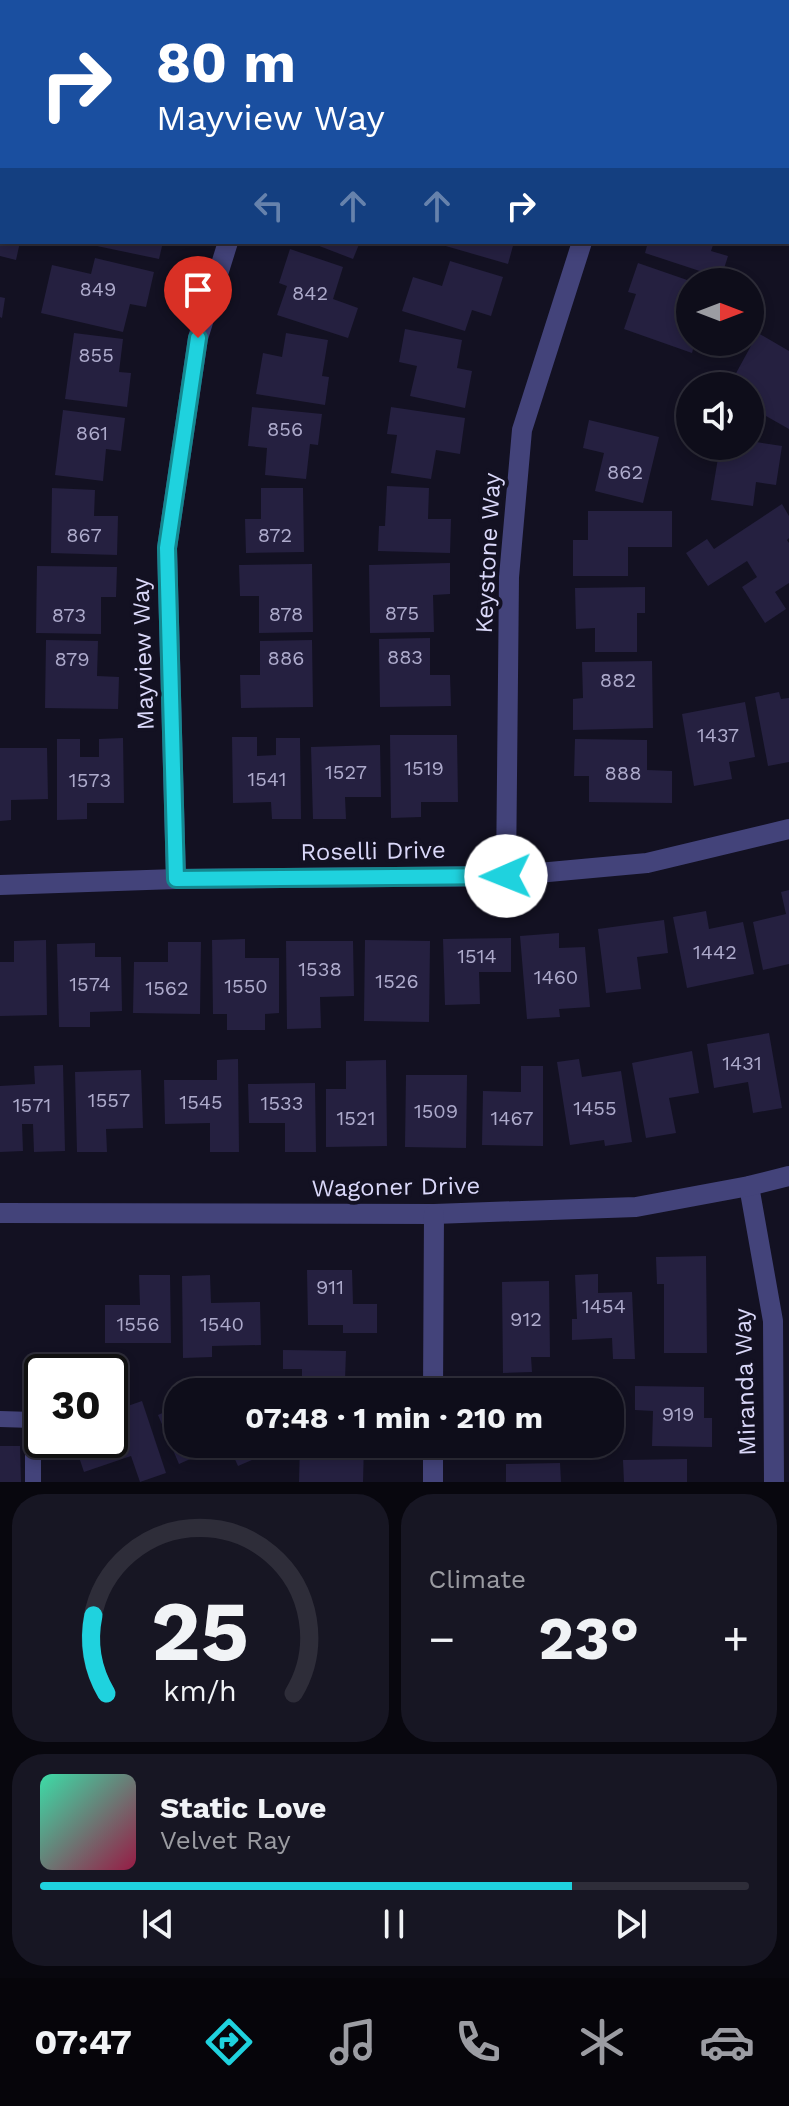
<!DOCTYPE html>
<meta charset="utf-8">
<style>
body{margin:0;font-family:"Work Sans",sans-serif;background:#171623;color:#f1f3f6;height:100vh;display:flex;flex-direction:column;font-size:30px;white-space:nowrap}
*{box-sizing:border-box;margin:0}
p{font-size:26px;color:#9b9ca2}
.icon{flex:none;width:44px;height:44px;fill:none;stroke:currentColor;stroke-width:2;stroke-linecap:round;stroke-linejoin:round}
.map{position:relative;height:1482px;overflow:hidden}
.drawer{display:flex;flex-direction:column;gap:12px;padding:12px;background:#08070e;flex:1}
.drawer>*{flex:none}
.hud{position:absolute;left:0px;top:0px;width:790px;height:244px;box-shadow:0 4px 12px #0003,0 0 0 2px #2e2d39;background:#1a4fa0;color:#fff;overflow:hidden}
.needle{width:52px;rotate:90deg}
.controls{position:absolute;left:676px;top:268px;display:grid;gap:16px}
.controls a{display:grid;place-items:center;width:88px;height:88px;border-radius:50%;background:#0e0d1a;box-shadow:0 4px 12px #0003,0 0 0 2px #2e2d39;font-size:40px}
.speed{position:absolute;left:24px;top:1354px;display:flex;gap:16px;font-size:40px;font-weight:700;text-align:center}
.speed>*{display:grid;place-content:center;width:104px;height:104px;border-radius:50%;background:#0e0d1a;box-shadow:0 4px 12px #0003,0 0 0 2px #2e2d39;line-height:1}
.speed .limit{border:4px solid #111;border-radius:12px;background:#fff;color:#111}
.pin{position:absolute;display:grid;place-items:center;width:68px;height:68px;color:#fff;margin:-82px -34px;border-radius:50% 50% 50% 0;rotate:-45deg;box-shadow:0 0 8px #0007}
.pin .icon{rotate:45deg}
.me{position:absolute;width:88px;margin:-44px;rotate:269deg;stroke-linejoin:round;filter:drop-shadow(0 0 6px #0008)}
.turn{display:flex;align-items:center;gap:28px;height:168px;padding:0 24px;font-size:36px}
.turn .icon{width:104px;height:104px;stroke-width:2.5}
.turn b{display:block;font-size:56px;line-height:68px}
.lanes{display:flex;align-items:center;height:76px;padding:0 24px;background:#0003;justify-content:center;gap:40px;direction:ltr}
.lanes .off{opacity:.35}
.big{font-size:60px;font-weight:700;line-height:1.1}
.drawer .card{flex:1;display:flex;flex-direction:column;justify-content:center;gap:12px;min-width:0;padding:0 28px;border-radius:32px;background:#171623}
.drawer .dial{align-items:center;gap:0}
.dial svg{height:208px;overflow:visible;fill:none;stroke:#2e2d39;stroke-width:7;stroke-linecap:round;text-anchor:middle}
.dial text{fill:#f1f3f6;stroke:none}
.song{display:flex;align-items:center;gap:24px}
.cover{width:96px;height:96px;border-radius:12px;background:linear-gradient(135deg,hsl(160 70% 55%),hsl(340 70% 35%))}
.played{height:8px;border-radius:4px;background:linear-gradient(90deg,#1fd2de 75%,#2e2d39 75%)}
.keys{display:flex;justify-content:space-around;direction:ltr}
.heat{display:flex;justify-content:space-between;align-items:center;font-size:44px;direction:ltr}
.drawer .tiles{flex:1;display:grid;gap:12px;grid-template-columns:1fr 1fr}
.card:last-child{grid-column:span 2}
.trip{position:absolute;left:164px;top:1378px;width:460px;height:80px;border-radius:32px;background:#0e0d1a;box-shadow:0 4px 12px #0003,0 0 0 2px #2e2d39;font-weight:700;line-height:80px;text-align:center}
.dock{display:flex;height:128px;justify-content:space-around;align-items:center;background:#06050a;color:#9b9ca2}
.dock .icon{width:56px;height:56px}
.dock .active{color:#1fd2de}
.dock b{font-size:36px;color:#f1f3f6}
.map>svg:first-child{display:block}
.building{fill:#252040}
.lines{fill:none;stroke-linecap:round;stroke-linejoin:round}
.service{stroke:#43437a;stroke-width:16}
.minor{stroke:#43437a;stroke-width:20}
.route-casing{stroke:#148890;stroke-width:20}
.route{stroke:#1fd2de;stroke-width:14}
.labels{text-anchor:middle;stroke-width:8;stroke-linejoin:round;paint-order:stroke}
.number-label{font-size:20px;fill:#adaacb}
.street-label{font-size:24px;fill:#dad8f9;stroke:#131122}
</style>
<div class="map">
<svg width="789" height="1482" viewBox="0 0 789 1482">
<rect width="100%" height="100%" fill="#131122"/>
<g class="building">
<path d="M0,242h20l-4,18 -16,-4z"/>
<path d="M97,242h66l-4,17 -62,-13z"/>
<path d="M309,242h51l-7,17z"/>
<path d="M432,242h82l-6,22z"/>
<path d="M648,242h66l-3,9 17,5 -7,22 -76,-25z"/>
<path d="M290,249l53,18 -10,32 25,9 -10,30 -71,-23 10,-29 -8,-3z"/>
<path d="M95,258l59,14 -8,35 -16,-3 -7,28 -82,-19 11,-48 39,9z"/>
<path d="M450,261l53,16 -12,39 -19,-6 -7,21 -63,-20 11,-34 29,9z"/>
<path d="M638,263l52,18v61h5l-3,11 -68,-24 12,-35 -8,-2z"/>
<path d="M0,297l5,1 -3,20 -2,-1z"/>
<path d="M405,329l57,11 -5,28 15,3 -7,37 -55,-12 7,-30 -18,-4z"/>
<path d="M74,333l49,6 -4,33 12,1 -4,34 -62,-8z"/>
<path d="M286,333l42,7 -6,36 7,1 -4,28 -69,-11 7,-41 19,4z"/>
<path d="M758,333l31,18v78l-39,-22v-21h-21z"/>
<path d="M252,407l70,7 -4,31 -8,-1 -4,35 -41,-4 2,-27 -19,-2z"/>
<path d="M391,407l74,11 -5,36 -24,-4 -5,29 -40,-6 6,-38 -10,-1z"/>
<path d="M63,410l62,8 -4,33 -15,-2 -3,32 -48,-6z"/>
<path d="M589,420l70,17 -16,66 -48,-12 9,-38 -21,-5z"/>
<path d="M750,441l32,5 -6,39 -20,-3 -3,24 -42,-6 9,-54h30z"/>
<path d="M387,486l42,2 -1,31h23l-1,34 -72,-2 1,-25h6z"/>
<path d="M52,488l43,2 -1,26h24l-1,39 -66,-2z"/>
<path d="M261,488h42l1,64 -58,1 -1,-34h16z"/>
<path d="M782,504l7,12v22l-2,2 2,3v40l-14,9 11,17 -21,14 -23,-36 15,-10 -10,-16 -39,25 -22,-33 21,-14 7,10z"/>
<path d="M588,511h84v36h-44v29h-55v-36h15z"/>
<path d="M450,563v31l-17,1 1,37 -64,1 -1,-68z"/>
<path d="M312,564l1,68 -54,1v-37h-19l-1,-31z"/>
<path d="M37,566l80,1 -1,30h-15v37l-65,-1z"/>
<path d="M645,587v26h-8v39h-42v-24l-19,1 -1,-41z"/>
<path d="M430,638v37h20l1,31 -71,1 -1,-68z"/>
<path d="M46,640l52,1 -1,35 22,1 -1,32 -73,-1z"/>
<path d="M312,640l1,67 -72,1 -1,-33h20v-34z"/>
<path d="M652,661l1,67 -80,2v-31l10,-1 -1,-36z"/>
<path d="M779,692l2,7 8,-1v64l-21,4 -13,-69z"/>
<path d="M745,702l10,55 -26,5 3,17 -38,7 -12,-72z"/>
<path d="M390,735h67l1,67h-37v15l-30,1z"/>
<path d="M232,737h25v19l19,-1v-17h24l1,81h-29l-1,-17 -38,1z"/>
<path d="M123,738l1,65h-37v16l-30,1v-81h23v18h19v-18z"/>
<path d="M575,739l72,1v30l25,1v32l-83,-1v-26h-15z"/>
<path d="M380,745l1,52h-36l1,22h-33l-2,-72z"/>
<path d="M0,748h47l1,51 -37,1v20l-11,1z"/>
<path d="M789,890v74l-26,6 -10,-48 33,-8 -5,-22z"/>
<path d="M706,911l3,18 34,-7 11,52 -67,14 -14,-71z"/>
<path d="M664,920l4,33 -31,4 4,32 -35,4 -8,-64z"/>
<path d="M559,933v15l26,-1 5,60 -31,2 1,8 -33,2 -7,-83z"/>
<path d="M511,938v34h-32l1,32 -35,1 -2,-66z"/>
<path d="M245,939v19h34v55l-14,1v16h-38v-16h-14l-1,-74z"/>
<path d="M46,940l1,75 -47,1v-54h14v-21z"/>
<path d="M365,940l65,1 -1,81 -65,-1z"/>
<path d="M286,941h67l1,55 -34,1 1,31 -34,1z"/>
<path d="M168,942h33l-1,72 -67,-1 1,-51h34z"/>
<path d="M95,943v14h26l1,54 -32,1v15h-31l-2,-83z"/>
<path d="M769,1033l13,75 -29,5 -5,-31 -34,6 -7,-44z"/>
<path d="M692,1051l7,42 -30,5 7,35 -30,5 -14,-75z"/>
<path d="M238,1059l1,93h-29v-29l-45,1 -1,-44h53v-20z"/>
<path d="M579,1059l3,18 39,-6 11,71 -27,4 -1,-6 -34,5 -13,-83z"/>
<path d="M386,1060l1,86 -61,1v-58h20v-28z"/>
<path d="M63,1065l2,86 -31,1 -1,-28h-11l1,27 -23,1v-66l35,-2 -1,-18z"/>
<path d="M521,1066h22v80l-61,-1 1,-54 38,1z"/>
<path d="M141,1070l2,58 -37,1 1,23h-30l-2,-80z"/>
<path d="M406,1075h61l-1,73 -61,-1z"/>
<path d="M315,1083l1,69h-31v-29h-36l-1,-39z"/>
<path d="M706,1256l1,97h-43v-69h-7l-1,-27z"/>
<path d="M307,1270h45l1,34h24v29h-34v-8h-35z"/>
<path d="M598,1274v19l34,-1 3,67h-22l-1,-21 -40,2v-21h5l-2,-44z"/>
<path d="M139,1275h31l1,68h-66v-38h35z"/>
<path d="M210,1275l1,28 49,-1 1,43 -49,1v11l-29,1 -1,-82z"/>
<path d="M549,1281l1,76h-19l1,15 -29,1 -1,-91z"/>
<path d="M283,1350l63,1 -1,29 32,1v11h-75v-23h-19z"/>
<path d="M233,1381l5,11h-29z"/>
<path d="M588,1384l1,8h-67v-7z"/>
<path d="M635,1386l69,1v31h8v29l-60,-1 1,-35 -18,-1z"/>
<path d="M142,1401l24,72 -26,9 -9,-26 -47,16 -6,-18 18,-6 -3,-8h17v-37l3,-1 3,8z"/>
<path d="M178,1406v38h46l-45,20 -21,-49z"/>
<path d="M228,1444h33l5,10 -28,12z"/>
<path d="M300,1444h64l-1,38h-64z"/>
<path d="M503,1444h32v5l-32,1z"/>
<path d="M0,1446h20l1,36h-21z"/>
<path d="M687,1459v23h-63l-1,-22z"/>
<path d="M560,1463l1,19h-55v-18z"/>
</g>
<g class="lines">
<path class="service" d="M0,1419l33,1v62"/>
<g class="minor">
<path d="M318,2l1,-2"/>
<path d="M668,2v-2"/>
<path d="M506,876l3,-299 13,-147 60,-188"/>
<path d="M176,879l-9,-331 31,-210 30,-96"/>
<path d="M0,885l176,-6 330,-3 141,-13 142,-34"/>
<path d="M749,1186l24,135 1,161"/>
<path d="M0,1213l434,1 202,-7 113,-21 40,-10"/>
<path d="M433,1392l1,-178"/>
<path d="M433,1482v-38"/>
</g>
</g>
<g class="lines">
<defs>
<path id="route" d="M198,338l-31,210 9,331 330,-3"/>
</defs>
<use href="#route" class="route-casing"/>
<use href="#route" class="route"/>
</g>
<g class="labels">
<g class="number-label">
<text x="98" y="296">849</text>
<text x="310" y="300">842</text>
<text x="96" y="362">855</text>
<text x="285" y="436">856</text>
<text x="92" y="440">861</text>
<text x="625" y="479">862</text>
<text x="84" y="542">867</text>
<text x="275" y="542">872</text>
<text x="402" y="620">875</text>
<text x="286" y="621">878</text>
<text x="69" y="622">873</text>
<text x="405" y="664">883</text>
<text x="286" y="665">886</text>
<text x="72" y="666">879</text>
<text x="618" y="687">882</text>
<text x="718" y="742">1437</text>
<text x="424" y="775">1519</text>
<text x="346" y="779">1527</text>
<text x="623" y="780">888</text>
<text x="267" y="786">1541</text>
<text x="90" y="787">1573</text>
<text x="715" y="959">1442</text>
<text x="477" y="963">1514</text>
<text x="320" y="976">1538</text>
<text x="556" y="984">1460</text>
<text x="397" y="988">1526</text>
<text x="90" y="991">1574</text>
<text x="246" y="993">1550</text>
<text x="167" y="995">1562</text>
<text x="742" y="1070">1431</text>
<text x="109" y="1107">1557</text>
<text x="201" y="1109">1545</text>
<text x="282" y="1110">1533</text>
<text x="32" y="1112">1571</text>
<text x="595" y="1115">1455</text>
<text x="436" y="1118">1509</text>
<text x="356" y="1125">1521</text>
<text x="512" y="1125">1467</text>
<text x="330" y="1294">911</text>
<text x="604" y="1313">1454</text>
<text x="526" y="1326">912</text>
<text x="138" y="1331">1556</text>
<text x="222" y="1331">1540</text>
<text x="678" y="1421">919</text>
</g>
<g class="street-label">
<text transform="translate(488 553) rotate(-87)" y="8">Keystone Way</text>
<text transform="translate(143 654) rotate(-92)" y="8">Mayview Way</text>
<text transform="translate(373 851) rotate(-1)" y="8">Roselli Drive</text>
<text transform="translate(396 1187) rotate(-1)" y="8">Wagoner Drive</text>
<text transform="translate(745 1382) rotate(-92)" y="8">Miranda Way</text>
</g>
</g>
</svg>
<div class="controls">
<a><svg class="needle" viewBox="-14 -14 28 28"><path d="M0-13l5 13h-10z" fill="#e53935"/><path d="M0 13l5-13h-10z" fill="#9b9ca2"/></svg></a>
<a><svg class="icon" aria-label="sound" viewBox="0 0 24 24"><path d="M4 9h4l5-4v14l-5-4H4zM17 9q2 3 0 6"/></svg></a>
</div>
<div class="speed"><div class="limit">30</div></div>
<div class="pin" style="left:198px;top:338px;background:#d93025"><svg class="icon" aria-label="arrive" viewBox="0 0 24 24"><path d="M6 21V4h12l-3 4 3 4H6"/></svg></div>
<svg class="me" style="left:506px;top:876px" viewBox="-20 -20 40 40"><circle r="19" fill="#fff"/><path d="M0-13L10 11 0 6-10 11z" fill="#1fd2de"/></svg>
<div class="trip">07:48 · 1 min · 210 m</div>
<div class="hud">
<div class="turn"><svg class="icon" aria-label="right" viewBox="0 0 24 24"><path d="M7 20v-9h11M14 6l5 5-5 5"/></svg><div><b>80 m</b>Mayview Way</div></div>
<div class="lanes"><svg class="icon off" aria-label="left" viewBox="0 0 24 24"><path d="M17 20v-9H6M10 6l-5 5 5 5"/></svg><svg class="icon off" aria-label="ahead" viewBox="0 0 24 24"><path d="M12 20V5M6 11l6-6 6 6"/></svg><svg class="icon off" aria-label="ahead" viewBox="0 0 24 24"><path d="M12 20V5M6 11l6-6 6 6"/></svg><svg class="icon" aria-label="right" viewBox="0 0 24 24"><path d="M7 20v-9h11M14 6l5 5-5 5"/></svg></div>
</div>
</div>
<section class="drawer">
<div class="tiles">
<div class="card dial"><svg viewBox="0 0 100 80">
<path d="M14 69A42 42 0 1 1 86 69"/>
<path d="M14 69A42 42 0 0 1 9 39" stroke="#1fd2de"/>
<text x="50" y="56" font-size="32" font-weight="700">25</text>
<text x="50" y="72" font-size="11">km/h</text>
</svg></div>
<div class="card"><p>Climate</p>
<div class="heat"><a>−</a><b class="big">23°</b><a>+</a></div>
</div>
<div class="card">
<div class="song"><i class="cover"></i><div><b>Static Love</b><p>Velvet Ray</p></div></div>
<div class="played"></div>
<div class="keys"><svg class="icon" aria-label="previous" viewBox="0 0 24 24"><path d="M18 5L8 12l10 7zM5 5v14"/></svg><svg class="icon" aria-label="pause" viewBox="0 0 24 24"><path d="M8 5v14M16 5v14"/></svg><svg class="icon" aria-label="next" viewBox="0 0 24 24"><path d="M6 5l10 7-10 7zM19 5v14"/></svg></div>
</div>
</div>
</section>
<nav class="dock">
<b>07:47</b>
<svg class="icon active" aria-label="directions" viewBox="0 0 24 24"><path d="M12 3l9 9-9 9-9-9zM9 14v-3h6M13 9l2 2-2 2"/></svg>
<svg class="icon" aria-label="music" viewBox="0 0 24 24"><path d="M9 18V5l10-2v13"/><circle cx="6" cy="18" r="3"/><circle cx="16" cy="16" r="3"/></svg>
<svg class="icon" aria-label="phone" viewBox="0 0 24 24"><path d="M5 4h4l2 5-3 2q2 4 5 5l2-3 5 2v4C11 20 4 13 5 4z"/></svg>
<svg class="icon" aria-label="climate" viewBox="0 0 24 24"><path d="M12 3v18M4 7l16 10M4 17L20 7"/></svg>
<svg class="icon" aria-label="car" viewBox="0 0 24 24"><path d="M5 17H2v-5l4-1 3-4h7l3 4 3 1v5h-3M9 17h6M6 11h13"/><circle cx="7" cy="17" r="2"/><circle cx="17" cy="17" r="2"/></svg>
</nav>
